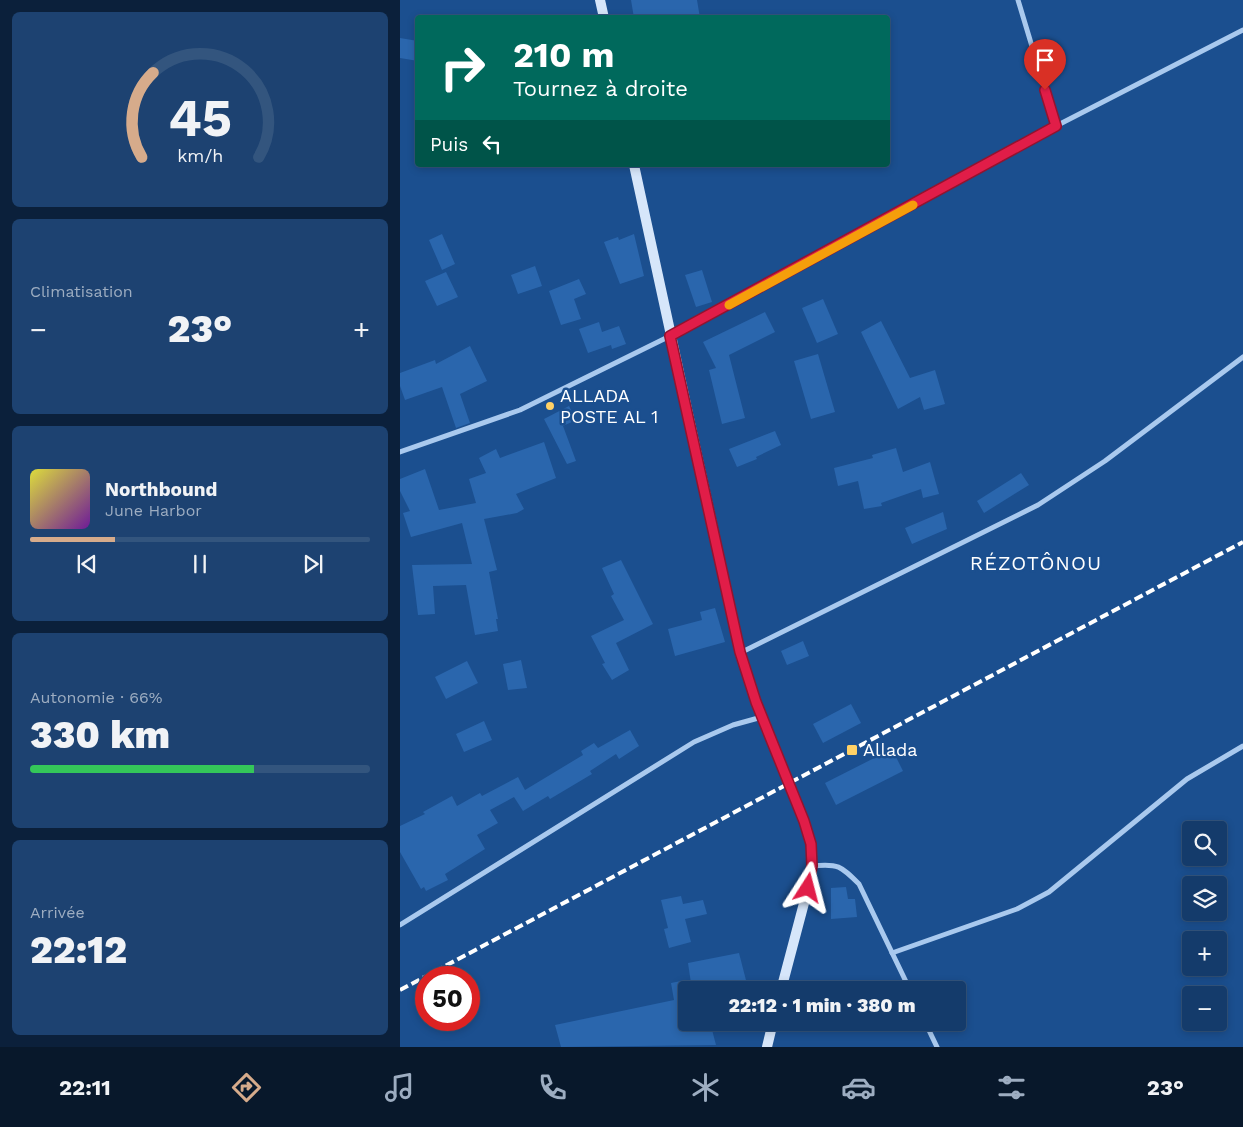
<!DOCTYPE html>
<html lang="fr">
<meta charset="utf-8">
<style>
body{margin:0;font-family:"Work Sans",sans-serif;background:#1d4271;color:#f1f3f6;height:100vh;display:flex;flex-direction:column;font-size:19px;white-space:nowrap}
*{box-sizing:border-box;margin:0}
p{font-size:16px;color:#9dadc1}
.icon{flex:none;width:28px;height:28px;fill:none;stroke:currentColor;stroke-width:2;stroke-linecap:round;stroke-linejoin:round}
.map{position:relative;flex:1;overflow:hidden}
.side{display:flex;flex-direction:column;gap:12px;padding:12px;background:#0b203b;width:400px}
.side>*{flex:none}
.guide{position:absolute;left:15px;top:15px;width:475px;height:152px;border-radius:5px;box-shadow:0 2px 8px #0003,0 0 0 1px #33557e;background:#00695c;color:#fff;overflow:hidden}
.fabs{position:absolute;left:782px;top:821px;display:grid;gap:10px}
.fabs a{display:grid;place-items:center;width:45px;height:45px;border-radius:5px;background:#143b6b;box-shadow:0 2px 8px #0003,0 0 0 1px #33557e;font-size:25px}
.speed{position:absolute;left:15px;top:966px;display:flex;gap:10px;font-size:25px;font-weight:700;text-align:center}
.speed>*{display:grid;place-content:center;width:65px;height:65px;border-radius:50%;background:#143b6b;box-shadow:0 2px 8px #0003,0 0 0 1px #33557e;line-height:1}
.speed .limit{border:8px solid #d22;background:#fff;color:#111}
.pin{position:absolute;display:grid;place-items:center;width:42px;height:42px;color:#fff;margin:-51px -21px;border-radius:50% 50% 50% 0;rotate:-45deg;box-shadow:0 0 5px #0007}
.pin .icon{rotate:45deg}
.me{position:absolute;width:55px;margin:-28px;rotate:9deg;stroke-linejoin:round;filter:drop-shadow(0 0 4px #0008)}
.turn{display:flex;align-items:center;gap:18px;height:105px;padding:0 15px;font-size:22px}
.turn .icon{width:65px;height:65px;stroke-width:2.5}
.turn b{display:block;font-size:35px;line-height:42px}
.then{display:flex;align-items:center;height:48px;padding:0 15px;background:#0003;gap:10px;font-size:19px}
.big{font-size:38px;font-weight:800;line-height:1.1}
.side .tile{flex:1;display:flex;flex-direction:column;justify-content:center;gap:8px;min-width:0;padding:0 18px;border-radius:8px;background:#1d4271}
.side .dial{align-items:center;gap:0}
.dial svg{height:130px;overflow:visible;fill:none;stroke:#33557e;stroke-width:7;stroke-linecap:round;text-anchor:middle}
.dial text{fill:#f1f3f6;stroke:none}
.song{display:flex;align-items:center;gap:15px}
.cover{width:60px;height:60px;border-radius:8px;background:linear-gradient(135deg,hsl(60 70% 55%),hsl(280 70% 35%))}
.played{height:5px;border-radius:2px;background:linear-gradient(90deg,#d6ab8b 25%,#33557e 25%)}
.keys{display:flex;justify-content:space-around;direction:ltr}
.heat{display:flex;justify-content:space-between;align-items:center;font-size:28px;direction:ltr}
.charge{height:8px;border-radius:4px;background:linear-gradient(90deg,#34c759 66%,#33557e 0)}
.trip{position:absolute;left:278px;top:981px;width:288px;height:50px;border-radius:5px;background:#143b6b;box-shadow:0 2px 8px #0003,0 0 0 1px #33557e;font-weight:800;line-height:50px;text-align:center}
.dock{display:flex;height:80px;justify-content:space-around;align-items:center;background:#08182b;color:#9dadc1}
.dock .icon{width:35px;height:35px}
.dock .on{color:#d6ab8b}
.dock b{font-size:22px;color:#f1f3f6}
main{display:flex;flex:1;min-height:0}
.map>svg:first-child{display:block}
.building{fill:#2a66ad}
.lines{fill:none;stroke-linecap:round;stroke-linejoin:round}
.minor{stroke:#a9c9ee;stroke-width:5}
.secondary{stroke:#d6e6fa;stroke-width:10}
.rail{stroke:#fff;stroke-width:4;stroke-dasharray:9 4;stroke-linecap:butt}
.route-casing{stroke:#92132f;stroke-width:12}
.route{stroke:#e11d48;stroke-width:9}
.slow{stroke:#f59e0b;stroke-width:9}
.poi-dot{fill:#ffd166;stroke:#1b4f8f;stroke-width:2}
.labels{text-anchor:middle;stroke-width:5;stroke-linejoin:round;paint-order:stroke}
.poi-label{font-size:18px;fill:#fff;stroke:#1b4f8f;text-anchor:start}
.quarter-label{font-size:20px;letter-spacing:1px;fill:#fff;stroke:#1b4f8f}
</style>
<main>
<section class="side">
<div class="tile dial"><svg viewBox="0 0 100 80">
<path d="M14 69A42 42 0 1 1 86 69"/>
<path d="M14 69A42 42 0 0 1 21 17" stroke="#d6ab8b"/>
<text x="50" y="56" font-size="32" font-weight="700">45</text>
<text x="50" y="72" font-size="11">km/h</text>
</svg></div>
<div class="tile"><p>Climatisation</p>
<div class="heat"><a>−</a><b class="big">23°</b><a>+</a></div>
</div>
<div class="tile">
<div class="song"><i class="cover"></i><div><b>Northbound</b><p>June Harbor</p></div></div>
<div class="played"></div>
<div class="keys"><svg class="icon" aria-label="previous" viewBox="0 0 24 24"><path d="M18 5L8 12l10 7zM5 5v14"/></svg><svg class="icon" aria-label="pause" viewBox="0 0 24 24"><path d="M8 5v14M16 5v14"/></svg><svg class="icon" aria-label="next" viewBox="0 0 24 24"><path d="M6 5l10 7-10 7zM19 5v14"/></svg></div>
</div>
<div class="tile"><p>Autonomie · 66%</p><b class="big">330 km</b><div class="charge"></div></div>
<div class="tile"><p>Arrivée</p><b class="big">22:12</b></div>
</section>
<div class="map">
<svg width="843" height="1047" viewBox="0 0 843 1047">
<rect width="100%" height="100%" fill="#1b4f8f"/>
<g class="building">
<path d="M231,0h66l3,18h-48v-3l-18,3z"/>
<path d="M0,38l18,3v20l-18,-3z"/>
<path d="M42,234l13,30 -13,6 -13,-30z"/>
<path d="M234,234l10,42 -24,8 -16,-42 14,-5 1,3z"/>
<path d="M135,266l7,20 -24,8 -7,-19z"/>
<path d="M302,270l10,32 -16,5 -11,-32z"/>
<path d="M46,272l12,25 -21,9 -12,-25z"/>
<path d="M179,279l7,15 -12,5 7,20 -20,6 -12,-34z"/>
<path d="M423,299l15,35 -21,9 -15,-35z"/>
<path d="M365,312l10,20 -46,23 16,63 -23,6 -13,-54 7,-2 -13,-26z"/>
<path d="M481,321l29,57 25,-8 10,34 -21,6 -4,-13 -22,12 -37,-77z"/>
<path d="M199,322l3,10 17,-6 7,18 -14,5 -1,-4 -23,8 -9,-24z"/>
<path d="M70,346l17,35 -27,13 10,29 -14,5 -14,-41 -37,13 -5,-14v-13l35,-13 1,4z"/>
<path d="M418,354l17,58 -24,7 -17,-58z"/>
<path d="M169,406l7,14 -13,6 13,35 -9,3 -23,-45z"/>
<path d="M375,431l6,14 -25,12 1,2 -20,8 -8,-18z"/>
<path d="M144,442l12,36 -40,16 8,15 -7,4 -33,6 13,51 -8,2 9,47h-2l2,12 -23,4 -9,-50 -33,1 2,28 -17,1 -6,-50 60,-1 -10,-41 -51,14 -8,-24 7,-2 -10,-20v-12l25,-10 14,41 37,-7 -7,-24 17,-6 -7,-15 17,-9 4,9z"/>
<path d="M496,448l7,24 27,-10 9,32 -16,4 -2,-9 -40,14 1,3 -18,3 -6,-28 -20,5 -4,-18 39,-10 -1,-3z"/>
<path d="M621,473l8,12 -45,28 -7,-12z"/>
<path d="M543,512l4,17 -35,15 -7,-16z"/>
<path d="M221,560l32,64 -37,19 13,27 -17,10 -10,-16 3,-1 -14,-27 33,-16 -13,-24 3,-2 -12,-26z"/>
<path d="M315,608l10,34 -50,14 -7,-27 34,-9 -2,-8z"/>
<path d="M403,641l6,15 -22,9 -6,-14z"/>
<path d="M121,660l6,28 -19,2 -5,-26z"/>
<path d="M67,661l11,22 -32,16 -11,-22z"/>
<path d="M451,704l10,19 -38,20 -10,-19z"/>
<path d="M84,721l8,19 -28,12 -8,-18z"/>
<path d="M230,730l9,16 -20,13 -3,-5 -26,17 2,3 -42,25 -2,-3 -25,15 -9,-14 -24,13 8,13 -21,12 8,14 -40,25 3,6 -22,11 -2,-4 -3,2 -21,-37v-26l25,-12 -2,-2 29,-16 5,10 23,-13 2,3 36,-19 7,13 58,-35 -2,-4 13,-8 4,5z"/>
<path d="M492,749l11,22 -67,34 -11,-22z"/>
<path d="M446,887l2,12h7l2,18 -26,2v-31z"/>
<path d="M281,896l2,8 20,-4 4,14 -22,5 6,23 -22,6 -5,-19 4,-1 -7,-28z"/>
<path d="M339,953l9,35 -56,2 -4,-27z"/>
<path d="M286,980v42h24l6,23 -155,2 -6,-22 119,-25 -3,-17z"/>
</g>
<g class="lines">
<g class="minor">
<path d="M618,0l38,126"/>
<path d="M0,452l120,-42 150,-74 386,-210 187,-96"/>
<path d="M340,653l298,-148 67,-44 138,-104"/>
<path d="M412,866c26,-3 29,0 47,18l51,106"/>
<path d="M0,925l294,-183 39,-17 29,-8"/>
<path d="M492,953l125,-44 32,-17 138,-113 56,-33"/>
<path d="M525,1022l12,25"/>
</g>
<g class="secondary">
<path d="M200,0l4,18"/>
<path d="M234,165l106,488 16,49 48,119 7,23 1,22 -4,22 -27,102"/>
<path d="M367,1047l6,-25"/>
</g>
<path class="rail" d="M0,990l843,-448"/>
</g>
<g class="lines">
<defs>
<path id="route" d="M408,888l4,-22 -1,-22 -7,-23 -48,-119 -16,-50 -70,-316 386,-210 -11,-36"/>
</defs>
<use href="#route" class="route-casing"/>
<use href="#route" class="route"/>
<path class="slow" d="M329,305l184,-100"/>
</g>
<g class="poi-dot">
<circle cx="150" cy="406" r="5"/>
<rect x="446" y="744" width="12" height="12" rx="2.5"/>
</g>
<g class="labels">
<g class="poi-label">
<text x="160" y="402">ALLADA<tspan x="160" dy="21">POSTE AL 1</tspan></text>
<text x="463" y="756">Allada</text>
</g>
<g class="quarter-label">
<text x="636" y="570">RÉZOTÔNOU</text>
</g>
</g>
</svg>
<div class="fabs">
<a><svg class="icon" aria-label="search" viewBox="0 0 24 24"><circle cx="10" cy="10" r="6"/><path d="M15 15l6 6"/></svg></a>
<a><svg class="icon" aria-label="layers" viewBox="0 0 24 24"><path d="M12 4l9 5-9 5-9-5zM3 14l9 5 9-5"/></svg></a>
<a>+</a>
<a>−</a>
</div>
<div class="speed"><div class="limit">50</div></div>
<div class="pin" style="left:645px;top:90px;background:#d93025"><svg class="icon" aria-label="arrive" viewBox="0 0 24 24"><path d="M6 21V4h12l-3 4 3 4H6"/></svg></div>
<svg class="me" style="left:408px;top:888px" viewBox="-20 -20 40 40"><path d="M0-17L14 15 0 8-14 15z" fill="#e11d48" stroke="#fff" stroke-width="4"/></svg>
<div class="trip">22:12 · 1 min · 380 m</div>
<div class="guide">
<div class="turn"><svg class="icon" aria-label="right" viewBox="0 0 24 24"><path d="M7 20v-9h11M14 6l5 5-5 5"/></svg><div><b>210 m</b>Tournez à droite</div></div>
<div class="then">Puis<svg class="icon" aria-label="left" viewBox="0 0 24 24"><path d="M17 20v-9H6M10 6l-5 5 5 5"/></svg></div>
</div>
</div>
</main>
<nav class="dock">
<b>22:11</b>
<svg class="icon on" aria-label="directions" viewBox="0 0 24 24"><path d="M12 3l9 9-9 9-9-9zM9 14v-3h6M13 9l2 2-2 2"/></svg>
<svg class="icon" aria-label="music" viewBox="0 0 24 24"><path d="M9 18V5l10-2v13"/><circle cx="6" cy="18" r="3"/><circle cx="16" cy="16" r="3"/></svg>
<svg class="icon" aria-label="phone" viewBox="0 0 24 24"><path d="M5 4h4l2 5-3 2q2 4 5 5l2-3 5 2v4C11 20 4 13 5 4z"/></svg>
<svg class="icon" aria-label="climate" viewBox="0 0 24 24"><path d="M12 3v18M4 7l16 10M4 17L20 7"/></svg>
<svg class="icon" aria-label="car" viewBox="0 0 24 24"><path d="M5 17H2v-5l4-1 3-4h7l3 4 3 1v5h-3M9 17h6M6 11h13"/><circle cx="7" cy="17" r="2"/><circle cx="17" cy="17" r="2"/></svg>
<svg class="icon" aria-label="filters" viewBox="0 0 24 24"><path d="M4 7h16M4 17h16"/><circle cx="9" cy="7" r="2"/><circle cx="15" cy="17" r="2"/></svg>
<b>23°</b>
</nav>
